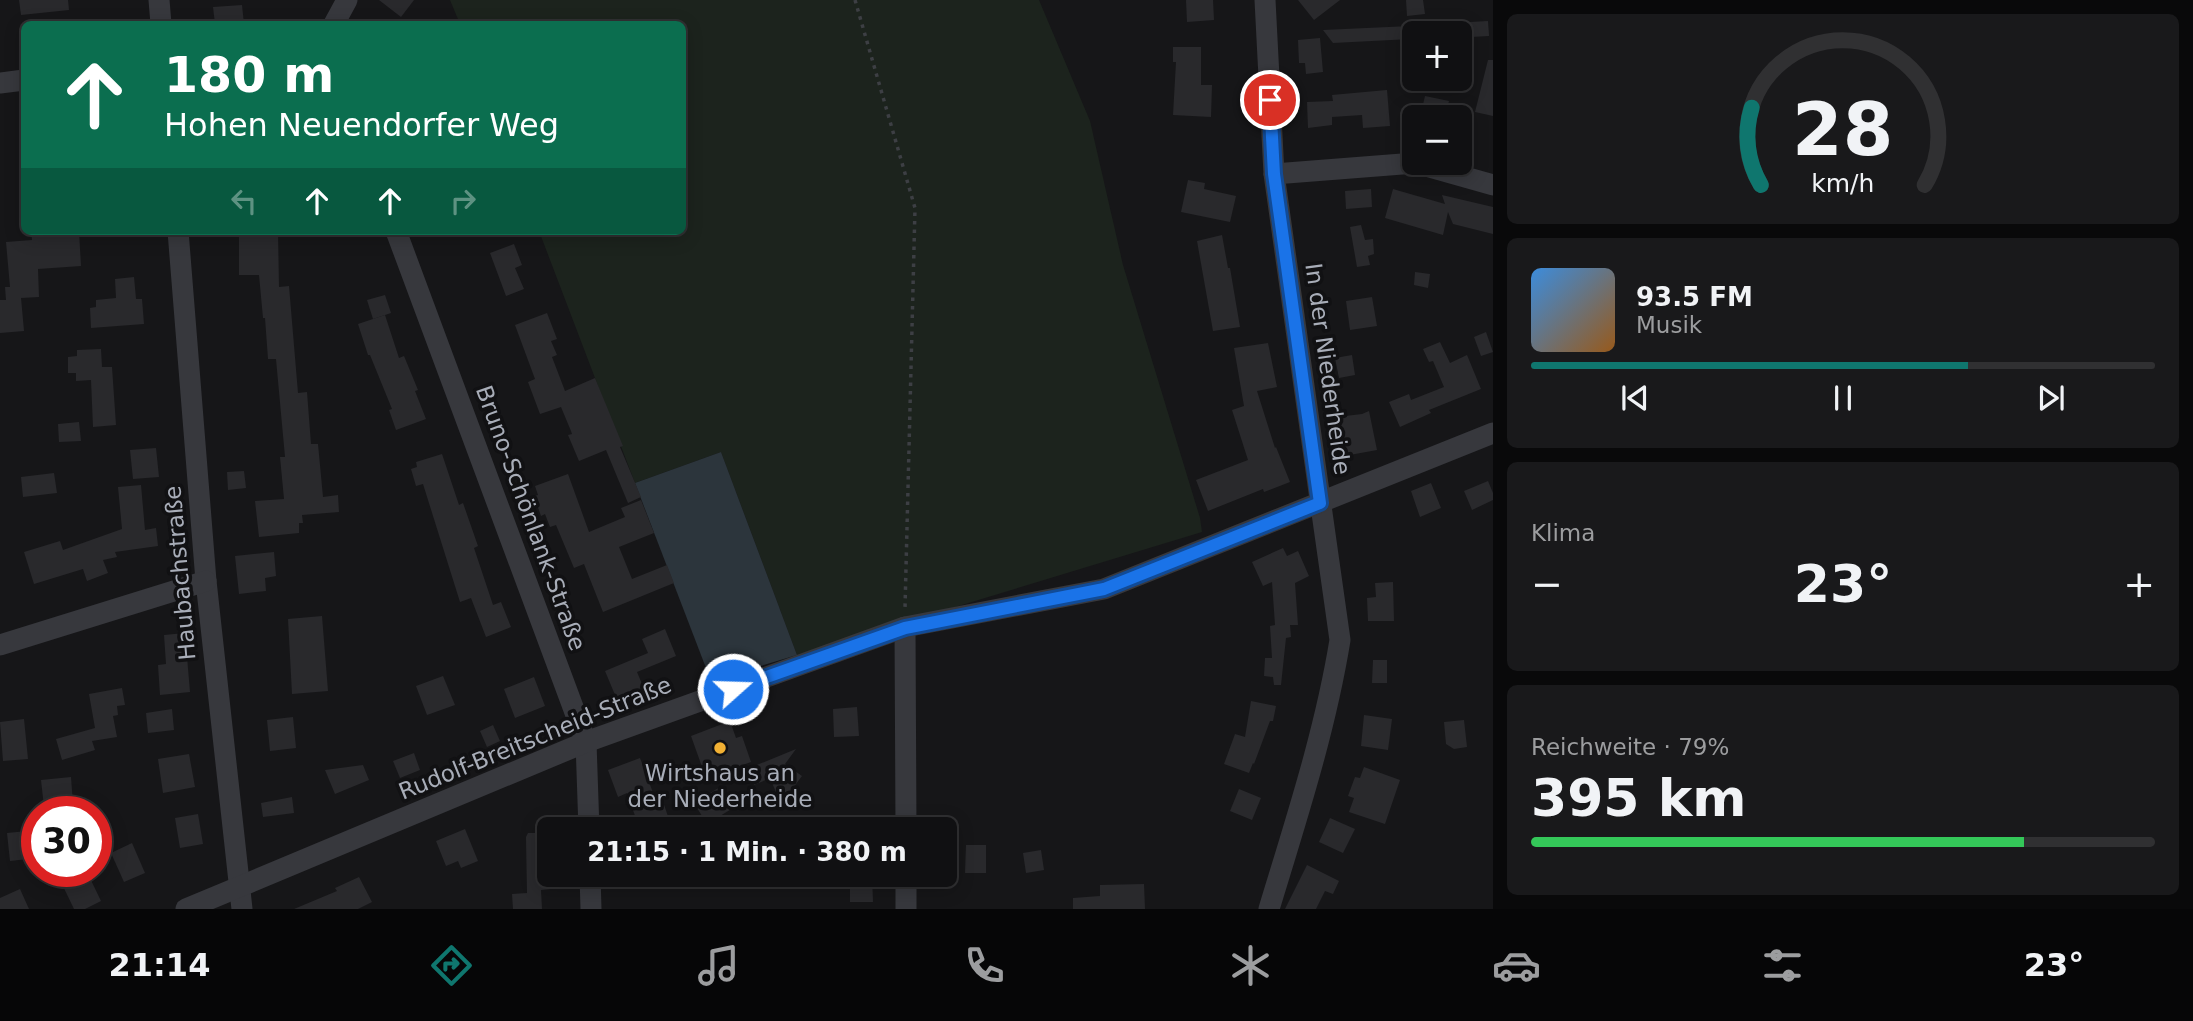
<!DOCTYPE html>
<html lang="de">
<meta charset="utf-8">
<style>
body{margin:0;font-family:"DejaVu Sans",sans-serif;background:#19191b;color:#f1f3f6;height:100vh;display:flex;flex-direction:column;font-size:26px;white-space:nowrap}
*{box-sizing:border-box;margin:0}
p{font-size:23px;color:#9c9d9f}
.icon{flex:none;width:38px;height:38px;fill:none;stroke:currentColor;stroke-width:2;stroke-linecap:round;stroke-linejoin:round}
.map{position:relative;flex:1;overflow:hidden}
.details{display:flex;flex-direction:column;gap:14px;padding:14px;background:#09090a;width:700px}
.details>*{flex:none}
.banner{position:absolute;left:21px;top:21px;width:665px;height:214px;border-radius:10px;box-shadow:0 4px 18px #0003,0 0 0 2px #303032;background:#0b6e4f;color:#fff;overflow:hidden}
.buttons{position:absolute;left:1402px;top:21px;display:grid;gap:14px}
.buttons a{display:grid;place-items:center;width:70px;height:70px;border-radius:10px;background:#101012;box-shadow:0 4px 18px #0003,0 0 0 2px #303032;font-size:35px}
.speed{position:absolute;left:21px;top:796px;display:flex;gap:14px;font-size:35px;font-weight:700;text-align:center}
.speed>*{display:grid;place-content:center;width:91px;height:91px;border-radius:50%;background:#101012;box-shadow:0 4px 18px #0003,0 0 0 2px #303032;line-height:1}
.speed .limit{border:10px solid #d22;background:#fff;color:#111}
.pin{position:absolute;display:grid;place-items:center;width:60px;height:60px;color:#fff;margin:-30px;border:4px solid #fff;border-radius:50%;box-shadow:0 2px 7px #0007}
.me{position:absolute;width:77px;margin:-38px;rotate:70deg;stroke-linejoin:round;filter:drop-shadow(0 0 5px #0008)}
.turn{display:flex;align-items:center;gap:24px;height:147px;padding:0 28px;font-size:32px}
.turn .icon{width:91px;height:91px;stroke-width:2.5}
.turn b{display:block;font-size:49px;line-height:60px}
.lanes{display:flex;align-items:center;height:66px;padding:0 28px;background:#0003;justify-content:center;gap:35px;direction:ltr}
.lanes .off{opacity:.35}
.big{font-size:52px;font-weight:700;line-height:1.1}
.details .card{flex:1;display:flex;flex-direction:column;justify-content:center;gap:10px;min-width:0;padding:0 24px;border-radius:10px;background:#19191b}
.details .dial{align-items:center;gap:0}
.dial svg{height:182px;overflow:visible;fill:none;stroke:#303032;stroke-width:7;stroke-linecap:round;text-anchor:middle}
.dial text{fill:#f1f3f6;stroke:none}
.song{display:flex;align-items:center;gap:21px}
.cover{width:84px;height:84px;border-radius:10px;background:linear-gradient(135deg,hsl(210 70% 55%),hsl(30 70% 35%))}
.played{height:7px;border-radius:4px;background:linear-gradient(90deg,#0f766e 70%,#303032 70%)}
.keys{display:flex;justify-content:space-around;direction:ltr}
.heat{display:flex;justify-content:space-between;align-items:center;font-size:38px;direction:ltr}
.charge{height:10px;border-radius:5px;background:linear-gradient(90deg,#34c759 79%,#303032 0)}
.trip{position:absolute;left:537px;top:817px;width:420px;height:70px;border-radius:10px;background:#101012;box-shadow:0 4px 18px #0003,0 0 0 2px #303032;font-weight:700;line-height:70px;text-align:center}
.dock{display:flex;height:112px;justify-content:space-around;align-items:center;background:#060607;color:#9c9d9f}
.dock .icon{width:49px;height:49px}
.dock .current{color:#0f766e}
.dock b{font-size:32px;color:#f1f3f6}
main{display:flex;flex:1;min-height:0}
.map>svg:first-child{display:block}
.green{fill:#1c231d}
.water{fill:#2c353c}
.building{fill:#29292c}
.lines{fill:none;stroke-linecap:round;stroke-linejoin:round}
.path{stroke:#3d3f44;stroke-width:3.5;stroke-dasharray:3.5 5;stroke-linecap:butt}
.minor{stroke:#37383d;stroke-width:21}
.route-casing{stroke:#114b97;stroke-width:18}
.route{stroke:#1a73e8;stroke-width:12}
.poi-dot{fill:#f2b134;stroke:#111113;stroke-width:2.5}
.labels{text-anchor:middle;stroke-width:7;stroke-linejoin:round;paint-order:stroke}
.street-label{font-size:23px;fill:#a8adb8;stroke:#111113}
.poi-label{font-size:23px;fill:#a8adb8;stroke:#111113}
</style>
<main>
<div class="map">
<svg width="1493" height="909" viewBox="0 0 1493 909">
<rect width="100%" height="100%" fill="#161618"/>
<path class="green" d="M450,0h589l51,121 33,144 77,253 2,14 -405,123 -76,-203 -86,31 -96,-252h143v-207h-222z"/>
<path class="water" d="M721,452l76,203 -86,26 -76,-198z"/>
<g class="building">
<path d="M19,0h49l1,10 -48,5z"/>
<path d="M379,0h35l-13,17z"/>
<path d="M1186,0h27l1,20 -27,2z"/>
<path d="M1298,0h42l-26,20z"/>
<path d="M1406,0h17l2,14 -18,2z"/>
<path d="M242,5l2,19h-29l-2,-17z"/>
<path d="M1488,21l1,15 -18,1 -1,-15z"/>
<path d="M1410,26l1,13 -78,4 -10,-13z"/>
<path d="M1320,38l3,34 -17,2 -1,-11h-6l-1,-23z"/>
<path d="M1173,47h28v38h11l-1,32 -38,-2 3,-53h-3z"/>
<path d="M1488,60h5v56l-18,-4z"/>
<path d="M1387,90l3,36 -27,2 -1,-13 -30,2v8l-24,3 -1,-26 26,-1 -1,-6z"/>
<path d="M1425,96l24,5 -4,16h-25z"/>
<path d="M1188,180l17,3 -1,6 32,7 -6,26 -49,-10z"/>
<path d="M1371,189l1,18 -26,2 -1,-18z"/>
<path d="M1393,189l52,15 -3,-9 51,12v27l-40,-10 -5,-12 -5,23 -58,-17z"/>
<path d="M1361,225l4,15 8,-1 1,15 -6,2 2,9 -13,2 -7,-40z"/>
<path d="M31,231h48l2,35 -43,3 1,28 -18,1 3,33 -24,2v-33h6l-1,-13h5l-4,-45 26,-2z"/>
<path d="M239,231h39l1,56 10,-1 9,107 9,-1 4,52h7l5,53 15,-2 1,17 -37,3 1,8h-4v10l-40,4 -4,-36 29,-2 -4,-42h5l-9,-98h-8l-3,-41h-2l-4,-43h-20z"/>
<path d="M1222,235l6,33h2l10,59 -27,4 -16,-90z"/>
<path d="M514,244l8,21 -7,3 9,21 -18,7 -16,-43z"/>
<path d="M1415,272l15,2 -2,14 -14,-3z"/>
<path d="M134,277l2,22h6l2,25 -53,4 -1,-20 6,-1v-7l20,-2 -1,-19z"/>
<path d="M385,295l6,18 -18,6 -6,-19z"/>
<path d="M1372,297l5,29 -27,4 -4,-29z"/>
<path d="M547,313l10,26 -6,2 6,14 -5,2 13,34 30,-13 28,68 -3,1 21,50 -13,6 -22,-53 -27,11 -11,-26 4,-1 -1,-3 -10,-24 -21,7 -12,-32 7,-3 -20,-54z"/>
<path d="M385,315l14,43 5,-2 14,34 -3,1 11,28 -30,11 -7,-20 3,-1 -22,-54h-2l-10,-31z"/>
<path d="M1486,332l7,20 -12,4 -7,-19z"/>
<path d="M1440,342l10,21 17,-8 14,34 -52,21 2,3 -31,14 -11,-25 20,-8 2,6 33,-13 -11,-26 -4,1 -6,-13z"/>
<path d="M1268,343l9,44 -20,4 18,57 1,-1 14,35 -26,10 -1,-3 -55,22 -12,-31 52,-20 -16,-50 12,-4 -10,-58z"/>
<path d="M101,349l1,18h10l4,58 -23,2 -2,-47 -15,1v-8h-8v-16l9,-1v-6z"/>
<path d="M1352,355l3,20 -16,3 -4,-20z"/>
<path d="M1369,411l8,39 -33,6 -7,-39 25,-3z"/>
<path d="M79,422l2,19 -22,1 -1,-18z"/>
<path d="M156,448l3,29 -26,2 -3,-29z"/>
<path d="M442,454l17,51 4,-2 15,43 -4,2 19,57 8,-3 10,25 -25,10 -15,-39 -11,4 -37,-118 -7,2 -5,-17 6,-2 -1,-5z"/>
<path d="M244,471l2,17 -18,2 -1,-18z"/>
<path d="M54,473l3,20 -34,4 -2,-20z"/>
<path d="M568,474l21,58 36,-15 -4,-9 20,-8 13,33 -35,14 13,32 35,-14 7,18 -71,29 -19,-48 -10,4 -18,-43 -6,2 -5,-13 -4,2 -7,-20 4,-1 -3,-9z"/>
<path d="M1488,481l5,12v7l-21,10 -8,-19z"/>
<path d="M1431,483l10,25 -21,9 -9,-26z"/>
<path d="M141,485l4,45 11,-2 2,18 -43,6 2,5 -14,3 5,13 -21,8 -4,-12 -49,15 -10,-32 36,-11 3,9 59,-21 -4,-42z"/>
<path d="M1283,548l4,8 11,-5 11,25 -14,7 3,42h-8l1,12 -5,1 -5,47h-7l-1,-8 -9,-1 1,-18h7l-2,-32 5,-1 -3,-43 -9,4 -11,-24z"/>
<path d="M274,552l2,24 -11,2 1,13 -27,3 -4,-38z"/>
<path d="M1393,582l1,39h-26l-1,-23 9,-1 -1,-14z"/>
<path d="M322,616l6,75 -36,3 -4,-75z"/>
<path d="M665,629l11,27 -39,16 8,19 -27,11 -13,-31 43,-18 -6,-14z"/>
<path d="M185,633l5,59 -30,3 -2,-30 8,-1 -2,-29z"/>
<path d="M1373,660h14v23h-15z"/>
<path d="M443,676l12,29 -28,10 -11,-29z"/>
<path d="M534,677l11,29 -30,12 -11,-29z"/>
<path d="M122,688l3,17 -8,1 1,9 -5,1 4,21 -25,4 3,9 -33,10 -6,-21 39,-11 -6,-34z"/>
<path d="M1251,701l25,5 -3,15h-3l-16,43 -1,-1 -4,10 -25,-9 11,-30 10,3z"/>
<path d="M857,707l2,29 -25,1 -1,-28z"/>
<path d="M172,709l2,21 -26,3 -2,-20z"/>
<path d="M1364,715l28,4 -4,31 -27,-4z"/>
<path d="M293,717l3,31 -26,3 -3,-31z"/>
<path d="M24,719l4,40 -25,2 -3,-39z"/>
<path d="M1464,720l3,27 -13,2 -8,-5 -2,-22z"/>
<path d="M730,721l6,17 6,-2 9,26 -45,16 -15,-42z"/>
<path d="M493,725l7,16 -13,6 -7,-16z"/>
<path d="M796,749l-11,15 17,12 -21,28 -11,-26 -16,7 -7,-16z"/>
<path d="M414,753l6,17 -20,8 -7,-17z"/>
<path d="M189,754l6,33 -32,6 -5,-34z"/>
<path d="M640,758l15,40 6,-2 10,29 -13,5h-18l-13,-37 -9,4 -10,-27z"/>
<path d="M363,765l6,15 -34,14 -10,-24z"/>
<path d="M1364,767l36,13 -15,44 -36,-12 5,-14 -6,-2 7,-19 5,1z"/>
<path d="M71,777l2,27 -29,3 -3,-27z"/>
<path d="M720,787l13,21 -26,16 -13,-21z"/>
<path d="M1239,789l22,9 -9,22 -22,-9z"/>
<path d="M292,797l2,16 -31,4 -2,-14z"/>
<path d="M198,814l5,30 -23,4 -5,-30z"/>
<path d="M1330,818l25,11 -12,24 -24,-11z"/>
<path d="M465,829l13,32 -17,7 -3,-7 -12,5 -10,-25z"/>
<path d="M37,830v28l-27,3 -3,-28z"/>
<path d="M528,833h22l1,56 -10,1 1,19h-29l-1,-15 15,-1 -1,-56z"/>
<path d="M132,843l13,30 -21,9 -13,-29z"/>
<path d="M966,845h20v28h-21z"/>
<path d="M1041,850l3,20 -18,3 -3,-20z"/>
<path d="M1307,865l32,16 -6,13 -8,-3 -9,18h-31z"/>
<path d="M84,872h3l14,29 -16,8h-11l-13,-27z"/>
<path d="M660,875h48l1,12 -48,2z"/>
<path d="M850,875h22l1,27h-23z"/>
<path d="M359,877l13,25 -14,7h-64l43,-18 -2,-3z"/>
<path d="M1144,884l1,25h-72v-11l27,-2v-11z"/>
<path d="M20,889l9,20h-29v-11z"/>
</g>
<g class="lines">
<path class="path" d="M855,0l60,208 -10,400"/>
<g class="minor">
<path d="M159,0l2,24"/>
<path d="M1265,0l9,174 66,466c-15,92 -44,180 -71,269"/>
<path d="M334,24l13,-24"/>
<path d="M0,83l24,-3"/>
<path d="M1274,174l141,-11 78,22"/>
<path d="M178,231l28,350 36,328"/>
<path d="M396,231l190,511 3,88"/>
<path d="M905,627l1,203"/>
<path d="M0,645l206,-64"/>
<path d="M590,875l1,34"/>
<path d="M906,875v34"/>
<path d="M186,909l400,-167 319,-115 199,-38 389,-156"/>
</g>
</g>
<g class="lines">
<defs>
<path id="route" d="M733,689l172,-61 199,-39 216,-86 -46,-329 -4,-74"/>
</defs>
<use href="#route" class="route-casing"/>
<use href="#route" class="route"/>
</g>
<circle class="poi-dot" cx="720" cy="748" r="7"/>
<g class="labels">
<g class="street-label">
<text transform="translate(1328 369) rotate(82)" y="8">In der Niederheide</text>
<text transform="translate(531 518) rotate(70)" y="8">Bruno-Schönlank-Straße</text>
<text transform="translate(180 573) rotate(-95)" y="8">Haubachstraße</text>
<text transform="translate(535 738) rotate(-22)" y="8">Rudolf-Breitscheid-Straße</text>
</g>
<g class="poi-label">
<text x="720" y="781">Wirtshaus an<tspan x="720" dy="26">der Niederheide</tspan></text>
</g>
</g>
</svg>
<div class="buttons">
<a>+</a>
<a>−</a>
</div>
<div class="speed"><div class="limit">30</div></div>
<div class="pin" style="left:1270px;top:100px;background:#d93025"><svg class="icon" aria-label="arrive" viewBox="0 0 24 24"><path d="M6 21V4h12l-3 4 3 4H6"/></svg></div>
<svg class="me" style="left:733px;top:689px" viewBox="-20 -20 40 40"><circle r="17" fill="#1a73e8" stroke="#fff" stroke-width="3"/><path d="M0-11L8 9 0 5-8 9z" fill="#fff"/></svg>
<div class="trip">21:15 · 1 Min. · 380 m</div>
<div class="banner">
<div class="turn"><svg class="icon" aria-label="ahead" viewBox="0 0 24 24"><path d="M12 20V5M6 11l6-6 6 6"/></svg><div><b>180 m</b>Hohen Neuendorfer Weg</div></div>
<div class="lanes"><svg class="icon off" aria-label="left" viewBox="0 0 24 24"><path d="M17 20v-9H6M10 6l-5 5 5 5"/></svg><svg class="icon" aria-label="ahead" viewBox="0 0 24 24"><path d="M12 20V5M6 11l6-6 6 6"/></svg><svg class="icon" aria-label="ahead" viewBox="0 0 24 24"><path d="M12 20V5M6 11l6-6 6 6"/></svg><svg class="icon off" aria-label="right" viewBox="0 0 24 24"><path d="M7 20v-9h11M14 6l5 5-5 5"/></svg></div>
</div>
</div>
<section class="details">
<div class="card dial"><svg viewBox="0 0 100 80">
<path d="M14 69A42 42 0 1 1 86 69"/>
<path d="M14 69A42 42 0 0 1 10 35" stroke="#0f766e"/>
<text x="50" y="56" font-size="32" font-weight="700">28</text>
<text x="50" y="72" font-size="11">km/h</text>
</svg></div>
<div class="card">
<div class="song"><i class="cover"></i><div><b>93.5 FM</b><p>Musik</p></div></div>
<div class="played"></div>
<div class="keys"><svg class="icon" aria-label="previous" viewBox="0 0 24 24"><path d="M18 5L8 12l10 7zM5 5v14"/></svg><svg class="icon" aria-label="pause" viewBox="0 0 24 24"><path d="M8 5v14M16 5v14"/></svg><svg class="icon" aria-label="next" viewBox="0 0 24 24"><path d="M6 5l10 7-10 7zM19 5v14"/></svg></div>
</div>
<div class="card"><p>Klima</p>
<div class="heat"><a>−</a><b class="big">23°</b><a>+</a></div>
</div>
<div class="card"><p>Reichweite · 79%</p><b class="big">395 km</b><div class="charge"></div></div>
</section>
</main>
<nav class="dock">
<b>21:14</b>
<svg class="icon current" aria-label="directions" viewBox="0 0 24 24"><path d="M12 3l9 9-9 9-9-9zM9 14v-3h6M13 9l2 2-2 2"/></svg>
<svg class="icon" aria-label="music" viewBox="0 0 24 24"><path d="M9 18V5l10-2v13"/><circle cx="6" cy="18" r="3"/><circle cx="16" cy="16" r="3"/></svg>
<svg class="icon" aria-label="phone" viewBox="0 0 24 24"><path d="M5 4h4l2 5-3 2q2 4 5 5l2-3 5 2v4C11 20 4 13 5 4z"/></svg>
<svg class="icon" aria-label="climate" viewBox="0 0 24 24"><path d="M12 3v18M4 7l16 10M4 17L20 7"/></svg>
<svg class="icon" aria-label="car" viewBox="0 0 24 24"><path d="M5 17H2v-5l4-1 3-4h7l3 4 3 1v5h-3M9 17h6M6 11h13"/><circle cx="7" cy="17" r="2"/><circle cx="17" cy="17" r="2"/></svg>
<svg class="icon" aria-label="filters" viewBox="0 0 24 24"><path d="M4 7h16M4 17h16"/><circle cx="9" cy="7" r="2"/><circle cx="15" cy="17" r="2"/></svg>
<b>23°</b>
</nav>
